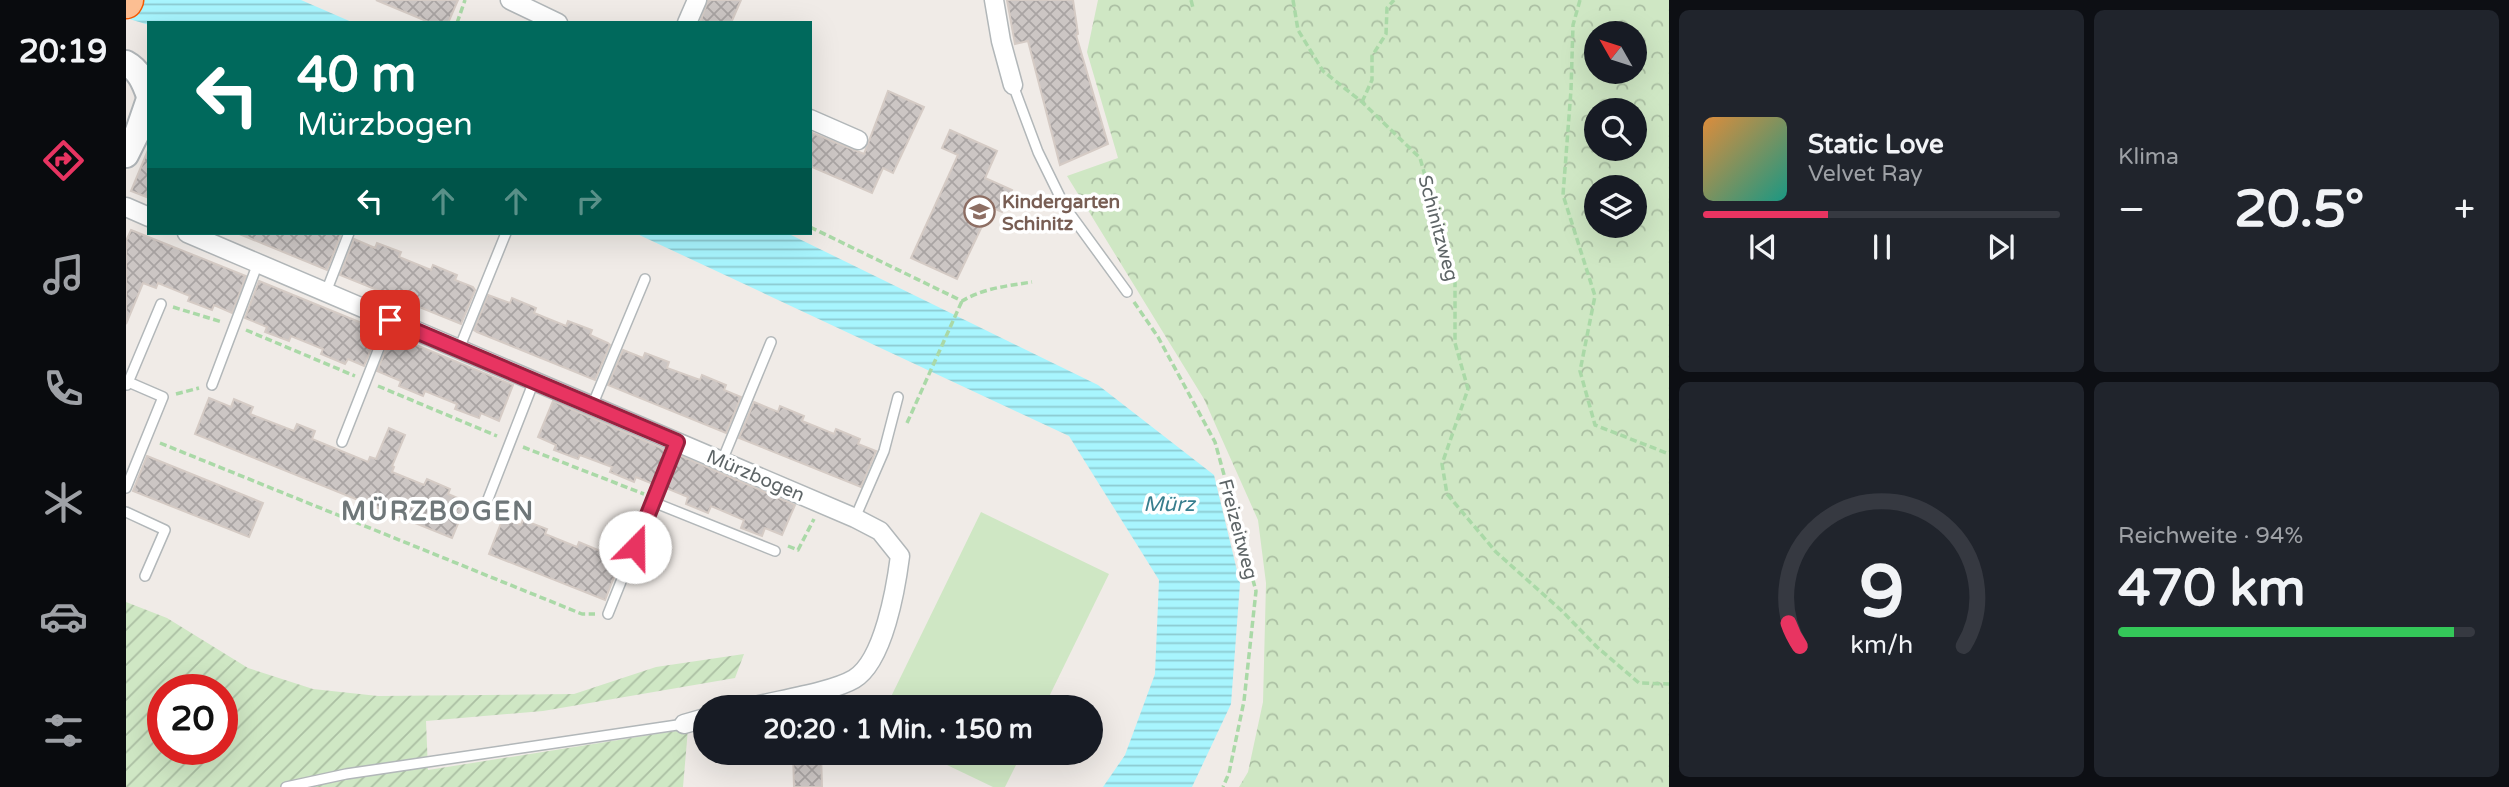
<!DOCTYPE html>
<html lang="de">
<meta charset="utf-8">
<style>
body{margin:0;font-family:"Varela Round",sans-serif;background:#20242c;color:#f1f3f6;height:100vh;display:flex;flex-direction:column;font-size:26px;white-space:nowrap}
*{box-sizing:border-box;margin:0}
p{font-size:23px;color:#9ea1a6}
.icon{flex:none;width:38px;height:38px;fill:none;stroke:currentColor;stroke-width:2;stroke-linecap:round;stroke-linejoin:round}
.map{position:relative;flex:1;overflow:hidden}
.side{display:flex;flex-direction:column;gap:10px;padding:10px;background:#0d0f14;width:840px}
.side>*{flex:none}
.guide{position:absolute;left:21px;top:21px;width:665px;height:214px;border-radius:0px;box-shadow:0 7px 28px #0002;background:#00695c;color:#fff;overflow:hidden}
.needle{width:46px;rotate:309deg}
.fabs{position:absolute;left:1458px;top:21px;display:grid;gap:14px}
.fabs a{display:grid;place-items:center;width:63px;height:63px;border-radius:50%;background:#171b24;box-shadow:0 7px 28px #0002;font-size:35px}
.speed{position:absolute;left:21px;top:674px;display:flex;gap:14px;font-size:35px;font-weight:700;text-align:center}
.speed>*{display:grid;place-content:center;width:91px;height:91px;border-radius:50%;background:#171b24;box-shadow:0 7px 28px #0002;line-height:1}
.speed .limit{border:10px solid #d22;background:#fff;color:#111}
.pin{position:absolute;display:grid;place-items:center;width:60px;height:60px;color:#fff;margin:-30px;border-radius:14px;box-shadow:0 4px 10px #0006}
.me{position:absolute;width:77px;margin:-38px;rotate:22deg;stroke-linejoin:round;filter:drop-shadow(0 0 5px #0008)}
.turn{display:flex;align-items:center;gap:24px;height:147px;padding:0 35px;font-size:32px}
.turn .icon{width:91px;height:91px;stroke-width:2.5}
.turn b{display:block;font-size:49px;line-height:60px}
.lanes{display:flex;align-items:center;height:66px;padding:0 35px;background:#0003;justify-content:center;gap:35px;direction:ltr}
.lanes .off{opacity:.35}
.big{font-size:52px;font-weight:700;line-height:1.1}
.side .tile{flex:1;display:flex;flex-direction:column;justify-content:center;gap:10px;min-width:0;padding:0 24px;border-radius:10px;background:#20242c}
.side .dial{align-items:center;gap:0}
.dial svg{height:182px;overflow:visible;fill:none;stroke:#363941;stroke-width:7;stroke-linecap:round;text-anchor:middle}
.dial text{fill:#f1f3f6;stroke:none}
.song{display:flex;align-items:center;gap:21px}
.cover{width:84px;height:84px;border-radius:10px;background:linear-gradient(135deg,hsl(30 70% 55%),hsl(170 70% 35%))}
.played{height:7px;border-radius:4px;background:linear-gradient(90deg,#e83461 35%,#363941 35%)}
.keys{display:flex;justify-content:space-around;direction:ltr}
.heat{display:flex;justify-content:space-between;align-items:center;font-size:38px;direction:ltr}
.charge{height:10px;border-radius:5px;background:linear-gradient(90deg,#34c759 94%,#363941 0)}
.side .tiles{flex:1;display:grid;gap:10px;grid-template-columns:repeat(2,1fr)}
.trip{position:absolute;left:567px;top:695px;width:410px;height:70px;border-radius:35px;background:#171b24;box-shadow:0 7px 28px #0002;font-weight:700;line-height:70px;text-align:center}
main{display:flex;flex:1;min-height:0}
.tabs{display:flex;flex-direction:column;width:126px;justify-content:space-around;align-items:center;background:#090b0e;color:#9ea1a6}
.tabs .icon{width:49px;height:49px}
.tabs .on{color:#e83461}
.tabs b{font-size:32px;color:#f1f3f6}
.map>svg:first-child{display:block}
.grass{fill:#cfe7c4}
.forest{fill:url(#forest-crowns);fill-rule:evenodd}
.garden{fill:url(#garden-furrows);fill-rule:evenodd}
.water{fill:url(#water-rules)}
.building{fill:url(#building-cross-hatch);stroke:#d5cbc5;stroke-width:2}
.lines{fill:none;stroke-linecap:round;stroke-linejoin:round}
.lane-casing{stroke:#b2b7b9;stroke-width:12}
.street-casing{stroke:#b2b7b9;stroke-width:21}
.secondary-casing{stroke:#b1b6b9;stroke-width:28}
.highway-casing{stroke:#f55a02;stroke-width:35}
.path{stroke:#aad9a7;stroke-width:3.5;stroke-dasharray:7 3.5;stroke-linecap:butt}
.lane{stroke:#fff;stroke-width:9}
.street{stroke:#fff;stroke-width:18}
.secondary{stroke:#fff;stroke-width:24}
.highway{stroke:#fcbe92;stroke-width:32}
.route-casing{stroke:#97223f;stroke-width:18}
.route{stroke:#e83461;stroke-width:12}
.labels{text-anchor:middle;stroke-width:7;stroke-linejoin:round;paint-order:stroke}
.education-label{font-size:19px;font-weight:bold;fill:#785e54;stroke:#fff;text-anchor:start}
.street-label{font-size:19px;fill:#5e6567;stroke:#fff}
.water-label{font-size:21px;font-style:italic;fill:#387e8e;stroke:#fff}
.district-label{font-size:26px;font-weight:bold;letter-spacing:2px;fill:#6f7779;stroke:#fff}
</style>
<main>
<nav class="tabs">
<b>20:19</b>
<svg class="icon on" aria-label="directions" viewBox="0 0 24 24"><path d="M12 3l9 9-9 9-9-9zM9 14v-3h6M13 9l2 2-2 2"/></svg>
<svg class="icon" aria-label="music" viewBox="0 0 24 24"><path d="M9 18V5l10-2v13"/><circle cx="6" cy="18" r="3"/><circle cx="16" cy="16" r="3"/></svg>
<svg class="icon" aria-label="phone" viewBox="0 0 24 24"><path d="M5 4h4l2 5-3 2q2 4 5 5l2-3 5 2v4C11 20 4 13 5 4z"/></svg>
<svg class="icon" aria-label="climate" viewBox="0 0 24 24"><path d="M12 3v18M4 7l16 10M4 17L20 7"/></svg>
<svg class="icon" aria-label="car" viewBox="0 0 24 24"><path d="M5 17H2v-5l4-1 3-4h7l3 4 3 1v5h-3M9 17h6M6 11h13"/><circle cx="7" cy="17" r="2"/><circle cx="17" cy="17" r="2"/></svg>
<svg class="icon" aria-label="filters" viewBox="0 0 24 24"><path d="M4 7h16M4 17h16"/><circle cx="9" cy="7" r="2"/><circle cx="15" cy="17" r="2"/></svg>
</nav>
<div class="map">
<svg width="1543" height="787" viewBox="0 0 1543 787">
<defs>
<pattern id="forest-crowns" width="20" height="18" patternUnits="userSpaceOnUse" patternTransform="scale(1.75)"><rect width="20" height="18" fill="#cfe7c4"/><path d="M2 6a3 3 0 1 1 6 0M12 15a3 3 0 1 1 6 0" fill="none" stroke="#abbfa3"/></pattern>
<pattern id="garden-furrows" width="10" height="10" patternUnits="userSpaceOnUse" patternTransform="scale(1.75)"><rect width="10" height="10" fill="#cfe7c4"/><path d="M-1 1l2-2M0 10L10 0M9 11l2-2" fill="none" stroke="#abbfa3"/></pattern>
<pattern id="water-rules" width="6" height="5" patternUnits="userSpaceOnUse" patternTransform="scale(1.75)"><rect width="6" height="5" fill="#a8f5fe"/><path d="M0 2.5h6" fill="none" stroke="#8ccad1"/></pattern>
<pattern id="building-cross-hatch" width="8" height="8" patternUnits="userSpaceOnUse" patternTransform="scale(1.75)"><rect width="8" height="8" fill="#ccc6c4"/><path d="M0 0l8 8M0 8l8-8" fill="none" stroke="#a9a4a3"/></pattern>
</defs>
<rect width="100%" height="100%" fill="#f0ebe7"/>
<g class="grass">
<path d="M855,512l128,62 -65,133h-158z"/>
<path d="M796,753h100l-17,34h-12z"/>
</g>
<path class="forest" d="M972,0h571v787h-430l9,-15 15,-70 3,-119 -8,-63 -54,-121 -137,-223 51,-18 -31,-106zM1470,33h38v39h-38zM1470,110h38v39h-38zM1470,187h38v39h-38z"/>
<path class="garden" d="M0,602l41,16 81,50 65,21 65,7 196,-2 82,-27 88,-13 -9,24 -192,33 -117,10 2,49 260,-41 -5,58h-557zM37,690h59v59h-59z"/>
<g class="water">
<path d="M0,0h175l53,23h-205v2l-23,-7z"/>
<path d="M509,233h152l311,152 116,90 26,108 -9,121 -39,83h-89l22,-32 30,-81 4,-94 -90,-144z"/>
</g>
<g class="building">
<path d="M250,0h82l-10,23h-17z"/>
<path d="M582,0h33l-10,23h-31z"/>
<path d="M881,0h66l5,34 -2,1 32,109 -48,21 -32,-124 -13,3z"/>
<path d="M762,91l36,16 -31,66 -10,-5 -11,25 -62,-27v-34l54,22z"/>
<path d="M824,130l47,21 -12,27 27,12 -10,22 -11,-5 -34,72 -46,-21 47,-103 -16,-7z"/>
<path d="M22,150h1v48l-18,-7z"/>
<path d="M5,230l115,46 -14,37 -18,-8 -2,5 -24,-9 2,-5 -32,-13 -2,5 -13,-5 -17,41v-83z"/>
<path d="M111,233h101l3,1 -14,36z"/>
<path d="M228,239l21,9 2,-5 24,9 -2,5 32,13 2,-5 24,10 -2,5 18,7 2,3 -14,34 -121,-49z"/>
<path d="M133,281l120,49 -15,36 -16,-7 -3,5 -24,-10 2,-5 -32,-13 -2,5 -24,-9 2,-5 -22,-9z"/>
<path d="M362,295l22,8 2,-5 24,10 -2,5 32,13 2,-5 24,9 -2,5 18,8 2,2 -15,35 -118,-48 -3,-2z"/>
<path d="M266,335l121,50 -14,36 -18,-8 -2,5 -24,-9 2,-5 -32,-13 -2,5 -24,-10 2,-5 -24,-10z"/>
<path d="M497,350l20,8 2,-5 24,9 -2,6 33,12 2,-5 24,10 -2,5 17,7 -15,36 -118,-48z"/>
<path d="M83,398l22,9 3,-8 19,8 -3,7 44,17 3,-7 18,7 -3,8 56,23 2,-5 6,2 13,-31 16,7 -13,31 2,1 -2,5 32,13 3,-6 23,10 -2,5 19,8 -15,36 -257,-104z"/>
<path d="M427,401l113,49 -13,34 -17,-7 -2,5 -24,-10 2,-5 -32,-12 -2,4 -24,-9 2,-5 -18,-8z"/>
<path d="M628,402l24,10 2,-6 24,10 -2,5 32,13 2,-5 24,10 -2,5 18,7 -15,36 -122,-49z"/>
<path d="M553,455l116,50 -13,30 -17,-7 -3,8 -21,-8 3,-8 -33,-14 -3,7 -22,-9 2,-7 -22,-9z"/>
<path d="M21,456l116,47 -14,34 -116,-46z"/>
<path d="M377,518l18,7 2,-5 24,9 -2,5 32,13 2,-5 24,10 -2,5 18,7 -14,36 -116,-46z"/>
<path d="M667,752h28l1,35h-28z"/>
</g>
<g class="lines">
<defs>
<g id="lane">
<path d="M887,85l25,67 27,55 62,85"/>
<path d="M200,292l23,-59"/>
<path d="M333,349l47,-116"/>
<path d="M0,381l37,16 -37,91"/>
<path d="M1,385l34,-81"/>
<path d="M86,385l46,-122"/>
<path d="M466,406l53,-127"/>
<path d="M216,442l48,-122"/>
<path d="M596,461l49,-119"/>
<path d="M527,502l122,49"/>
<path d="M0,512l39,18 -20,46"/>
<path d="M355,517l53,-136"/>
<path d="M729,518l29,-67 14,-54"/>
<path d="M482,614l69,-172"/>
<path d="M160,787l60,-13 338,-50"/>
</g>
<g id="street">
<path d="M384,0l48,23"/>
<path d="M868,0l7,41 12,44"/>
<path d="M561,23l10,-23"/>
<path d="M684,119l48,21"/>
<path d="M0,207l23,10"/>
<path d="M61,233l668,285 25,13 20,25c-4,31 -16,105 -46,123 -22,13 -76,21 -103,28"/>
<path d="M558,724l21,-6"/>
</g>
<g id="secondary">
<path d="M0,63c13,7 18,19 23,33"/>
<path d="M0,155l12,-24 11,-32"/>
</g>
<path id="highway" d="M0,2l1,-2"/>
</defs>
<use href="#lane" class="lane-casing"/>
<use href="#street" class="street-casing"/>
<use href="#secondary" class="secondary-casing"/>
<use href="#highway" class="highway-casing"/>
<g class="path">
<path d="M1065,0l2,8"/>
<path d="M1167,0l5,30 25,41 39,31 58,56 35,123v62l13,46 -26,75 5,30 49,58 66,59 35,36 42,36 30,1"/>
<path d="M1454,0l-7,25 -2,65 -8,105 32,101 -15,75 15,54 74,29"/>
<path d="M331,23l8,-23"/>
<path d="M1236,102l10,-22v-24l14,-22 1,-26 7,-8"/>
<path d="M684,227l152,74c22,-13 45,-15 70,-19"/>
<path d="M1008,302l24,35 57,105 41,149 -12,110 -15,72 -6,14"/>
<path d="M47,307l49,15"/>
<path d="M120,330l109,46"/>
<path d="M252,386l119,50"/>
<path d="M50,394l23,-6"/>
<path d="M781,423l55,-122"/>
<path d="M34,443l422,171h13"/>
<path d="M397,447l121,47"/>
<path d="M662,546l10,4 16,-31"/>
</g>
<use href="#lane" class="lane"/>
<use href="#street" class="street"/>
<use href="#secondary" class="secondary"/>
<use href="#highway" class="highway"/>
</g>
<g class="lines">
<defs>
<path id="route" d="M264,320l287,122 -42,105"/>
</defs>
<use href="#route" class="route-casing"/>
<use href="#route" class="route"/>
</g>
<defs>
<symbol id="school-ring" viewBox="-11 -11 22 22"><circle r="9.5" fill="#fff" stroke="#8d6e63" stroke-width="1.5"/><path d="M0-5L7-2L0 1L-7-2ZM-4 1L0 2.5L4 1V4Q0 6-4 4Z" fill="#8d6e63"/></symbol>
</defs>
<g fill-rule="evenodd">
<use href="#school-ring" x="836" y="194" width="35" height="35"/>
</g>
<g class="labels">
<g class="education-label">
<text x="876" y="208">Kindergarten<tspan x="876" dy="22">Schinitz</tspan></text>
</g>
<g class="street-label">
<text transform="translate(1313 228) rotate(75)" y="7">Schinitzweg</text>
<text transform="translate(630 475) rotate(23)" y="7">Mürzbogen</text>
<text transform="translate(1113 529) rotate(75)" y="7">Freizeitweg</text>
</g>
<g class="water-label">
<text x="1043" y="511">Mürz</text>
</g>
<g class="district-label">
<text x="312" y="520">MÜRZBOGEN</text>
</g>
</g>
</svg>
<div class="fabs">
<a><svg class="needle" viewBox="-14 -14 28 28"><path d="M0-13l5 13h-10z" fill="#e53935"/><path d="M0 13l5-13h-10z" fill="#9ea1a6"/></svg></a>
<a><svg class="icon" aria-label="search" viewBox="0 0 24 24"><circle cx="10" cy="10" r="6"/><path d="M15 15l6 6"/></svg></a>
<a><svg class="icon" aria-label="layers" viewBox="0 0 24 24"><path d="M12 4l9 5-9 5-9-5zM3 14l9 5 9-5"/></svg></a>
</div>
<div class="speed"><div class="limit">20</div></div>
<div class="pin" style="left:264px;top:320px;background:#d93025"><svg class="icon" aria-label="arrive" viewBox="0 0 24 24"><path d="M6 21V4h12l-3 4 3 4H6"/></svg></div>
<svg class="me" style="left:509px;top:547px" viewBox="-20 -20 40 40"><circle r="19" fill="#fff"/><path d="M0-13L10 11 0 6-10 11z" fill="#e83461"/></svg>
<div class="trip">20:20 · 1 Min. · 150 m</div>
<div class="guide">
<div class="turn"><svg class="icon" aria-label="left" viewBox="0 0 24 24"><path d="M17 20v-9H6M10 6l-5 5 5 5"/></svg><div><b>40 m</b>Mürzbogen</div></div>
<div class="lanes"><svg class="icon" aria-label="left" viewBox="0 0 24 24"><path d="M17 20v-9H6M10 6l-5 5 5 5"/></svg><svg class="icon off" aria-label="ahead" viewBox="0 0 24 24"><path d="M12 20V5M6 11l6-6 6 6"/></svg><svg class="icon off" aria-label="ahead" viewBox="0 0 24 24"><path d="M12 20V5M6 11l6-6 6 6"/></svg><svg class="icon off" aria-label="right" viewBox="0 0 24 24"><path d="M7 20v-9h11M14 6l5 5-5 5"/></svg></div>
</div>
</div>
<section class="side">
<div class="tiles">
<div class="tile">
<div class="song"><i class="cover"></i><div><b>Static Love</b><p>Velvet Ray</p></div></div>
<div class="played"></div>
<div class="keys"><svg class="icon" aria-label="previous" viewBox="0 0 24 24"><path d="M18 5L8 12l10 7zM5 5v14"/></svg><svg class="icon" aria-label="pause" viewBox="0 0 24 24"><path d="M8 5v14M16 5v14"/></svg><svg class="icon" aria-label="next" viewBox="0 0 24 24"><path d="M6 5l10 7-10 7zM19 5v14"/></svg></div>
</div>
<div class="tile"><p>Klima</p>
<div class="heat"><a>−</a><b class="big">20.5°</b><a>+</a></div>
</div>
<div class="tile dial"><svg viewBox="0 0 100 80">
<path d="M14 69A42 42 0 1 1 86 69"/>
<path d="M14 69A42 42 0 0 1 9 59" stroke="#e83461"/>
<text x="50" y="56" font-size="32" font-weight="700">9</text>
<text x="50" y="72" font-size="11">km/h</text>
</svg></div>
<div class="tile"><p>Reichweite · 94%</p><b class="big">470 km</b><div class="charge"></div></div>
</div>
</section>
</main>
